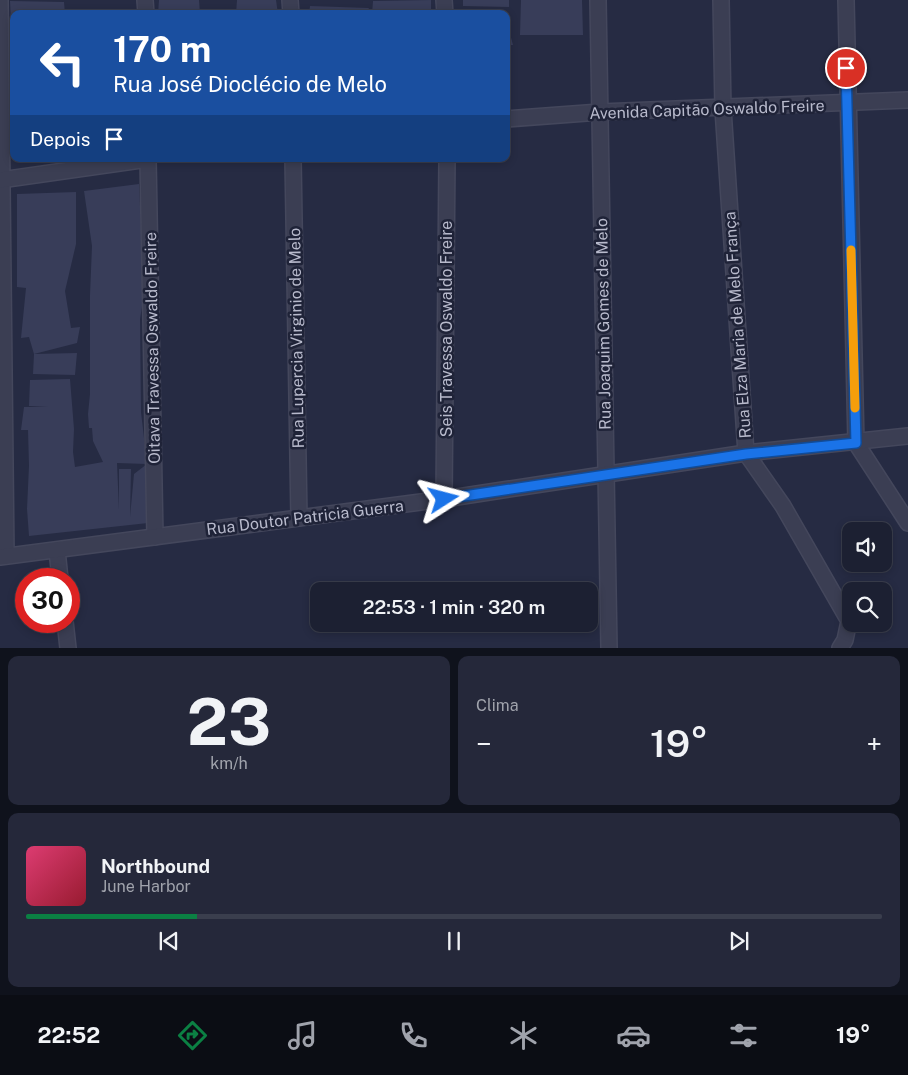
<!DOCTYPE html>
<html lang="pt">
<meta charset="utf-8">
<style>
body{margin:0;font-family:"Public Sans",sans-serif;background:#25283a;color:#f1f3f6;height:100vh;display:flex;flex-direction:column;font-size:19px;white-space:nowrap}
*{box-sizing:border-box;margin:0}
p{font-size:16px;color:#a0a3ac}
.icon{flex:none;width:28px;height:28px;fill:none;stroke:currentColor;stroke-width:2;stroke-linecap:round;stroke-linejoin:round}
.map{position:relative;height:648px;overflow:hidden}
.sheet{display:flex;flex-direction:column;gap:8px;padding:8px;background:#0f121c;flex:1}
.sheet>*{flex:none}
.hud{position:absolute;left:10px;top:10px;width:500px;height:152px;border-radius:10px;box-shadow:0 2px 8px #0003,0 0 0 1px #3a3e4d;background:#1a4fa0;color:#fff;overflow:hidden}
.fabs{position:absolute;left:842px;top:522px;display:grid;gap:10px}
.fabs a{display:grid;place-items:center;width:50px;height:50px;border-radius:10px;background:#1c2032;box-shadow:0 2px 8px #0003,0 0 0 1px #3a3e4d;font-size:25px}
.speed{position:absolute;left:15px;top:568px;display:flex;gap:10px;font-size:25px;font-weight:700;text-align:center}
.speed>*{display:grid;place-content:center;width:65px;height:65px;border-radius:50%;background:#1c2032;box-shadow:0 2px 8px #0003,0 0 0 1px #3a3e4d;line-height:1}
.speed .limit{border:8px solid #d22;background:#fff;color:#111}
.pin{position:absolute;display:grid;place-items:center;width:42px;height:42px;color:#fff;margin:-21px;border:2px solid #fff;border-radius:50%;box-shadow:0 1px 5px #0007}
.me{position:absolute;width:55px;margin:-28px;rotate:81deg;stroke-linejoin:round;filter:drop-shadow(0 0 4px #0008)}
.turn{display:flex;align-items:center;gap:18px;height:105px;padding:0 20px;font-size:22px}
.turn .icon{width:65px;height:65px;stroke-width:2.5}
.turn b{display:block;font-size:35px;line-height:42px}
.then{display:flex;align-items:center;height:48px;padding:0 20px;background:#0003;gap:10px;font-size:19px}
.big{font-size:38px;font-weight:600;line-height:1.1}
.sheet .tile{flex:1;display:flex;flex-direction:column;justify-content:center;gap:8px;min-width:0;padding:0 18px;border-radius:10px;background:#25283a}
.sheet .dial{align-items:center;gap:0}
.dial b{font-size:65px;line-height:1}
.song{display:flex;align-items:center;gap:15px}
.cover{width:60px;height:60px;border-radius:8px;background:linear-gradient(135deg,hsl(340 70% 55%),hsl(350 70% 35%))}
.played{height:5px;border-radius:2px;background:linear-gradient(90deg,#0b8043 20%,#3a3e4d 20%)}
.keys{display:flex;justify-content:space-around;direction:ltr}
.heat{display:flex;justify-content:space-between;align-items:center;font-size:28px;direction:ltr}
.sheet .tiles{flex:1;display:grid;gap:8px;grid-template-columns:1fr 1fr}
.tile:last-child{grid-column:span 2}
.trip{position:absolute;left:310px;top:582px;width:288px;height:50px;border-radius:10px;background:#1c2032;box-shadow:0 2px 8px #0003,0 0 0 1px #3a3e4d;font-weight:600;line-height:50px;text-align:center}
.menu{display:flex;height:80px;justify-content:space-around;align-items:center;background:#0b0d14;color:#a0a3ac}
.menu .icon{width:35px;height:35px}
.menu .on{color:#0b8043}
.menu b{font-size:22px;color:#f1f3f6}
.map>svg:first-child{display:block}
.building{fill:#383d59}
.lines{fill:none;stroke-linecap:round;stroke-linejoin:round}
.street-casing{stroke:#44475c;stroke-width:18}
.street{stroke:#3b3e53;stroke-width:15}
.route-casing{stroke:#114b97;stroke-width:12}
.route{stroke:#1a73e8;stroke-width:9}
.slow{stroke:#f59e0b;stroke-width:9}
.labels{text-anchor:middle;stroke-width:5;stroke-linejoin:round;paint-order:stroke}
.street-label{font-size:16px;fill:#b8bacc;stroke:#1f2338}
</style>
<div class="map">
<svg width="908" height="648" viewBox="0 0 908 648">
<rect width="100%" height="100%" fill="#262b43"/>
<g class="building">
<path d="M159,0h40l1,14h-42z"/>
<path d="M237,0h39l2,14h-42z"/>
<path d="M431,0v14h-59l1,-13z"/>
<path d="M463,0h46v7l-46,-1z"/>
<path d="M521,0h61l1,35h-63z"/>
<path d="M10,1l54,1 1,12h-51v7h-3z"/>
<path d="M310,6l59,2 -3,6h-57z"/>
<path d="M506,30h3l4,15h-7z"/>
<path d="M139,184l5,110 -4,25 1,93 6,52 -30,-1 2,47v-41h12l-1,48 4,-43 13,-10 1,59 -119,13 -2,-27 2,-43 -1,-36h-7l3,-23h24l-19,-1 1,-26 40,-1 4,50 -1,23 2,15 28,-5 -10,-21 -1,-13h-3l-1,-14 2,-20v-99l2,-49 -8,-55z"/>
<path d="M76,192v52l-11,47 6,37 9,-1 -3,16 -43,11 -5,-17 -8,1 5,-50 -9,-1v-93z"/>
<path d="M77,353l-2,22 -42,-1 1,-20z"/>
</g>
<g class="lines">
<defs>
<g id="street">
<path d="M0,0l6,556"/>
<path d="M145,0l1,14"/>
<path d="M290,0l1,14"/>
<path d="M444,0l1,14"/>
<path d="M598,0l11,648"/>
<path d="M721,0l2,109 23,344 37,53 66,115 -4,19 -5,8"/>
<path d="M846,0l10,443 52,80"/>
<path d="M506,119l94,-7 308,-12"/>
<path d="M293,159l6,359"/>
<path d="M0,180l148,-21 7,378"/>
<path d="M444,499l3,-340"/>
<path d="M57,550l3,29"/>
<path d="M0,557l444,-58 302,-46 162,-17"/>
<path d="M65,621l3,27"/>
</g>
</defs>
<use href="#street" class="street-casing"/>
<use href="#street" class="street"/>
</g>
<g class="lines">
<defs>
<path id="route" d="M444,499l302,-45 110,-11 -10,-375"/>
</defs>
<use href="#route" class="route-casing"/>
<use href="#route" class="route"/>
<path class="slow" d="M851,250l4,158"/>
</g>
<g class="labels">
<g class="street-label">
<text transform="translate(707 109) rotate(-2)" y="6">Avenida Capitão Oswaldo Freire</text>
<text transform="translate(603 324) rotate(-91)" y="6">Rua Joaquim Gomes de Melo</text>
<text transform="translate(737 325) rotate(-94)" y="6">Rua Elza Maria de Melo França</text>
<text transform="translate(446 329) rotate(-90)" y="6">Seis Travessa Oswaldo Freire</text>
<text transform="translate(296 338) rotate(-91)" y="6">Rua Lupercia Virginio de Melo</text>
<text transform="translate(152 348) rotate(-91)" y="6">Oitava Travessa Oswaldo Freire</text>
<text transform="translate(305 517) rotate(-7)" y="6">Rua Doutor Patricia Guerra</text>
</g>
</g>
</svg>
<div class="fabs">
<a><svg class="icon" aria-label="sound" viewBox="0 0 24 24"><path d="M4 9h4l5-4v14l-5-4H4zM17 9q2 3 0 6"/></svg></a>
<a><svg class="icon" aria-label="search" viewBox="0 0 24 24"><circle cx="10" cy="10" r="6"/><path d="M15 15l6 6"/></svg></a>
</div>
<div class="speed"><div class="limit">30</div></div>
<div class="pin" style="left:846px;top:68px;background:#d93025"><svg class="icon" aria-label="arrive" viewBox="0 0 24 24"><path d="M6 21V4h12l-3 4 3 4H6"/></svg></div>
<svg class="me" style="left:444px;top:499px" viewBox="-20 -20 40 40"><path d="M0-17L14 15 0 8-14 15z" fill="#1a73e8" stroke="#fff" stroke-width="4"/></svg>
<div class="trip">22:53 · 1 min · 320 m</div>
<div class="hud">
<div class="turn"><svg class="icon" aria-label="left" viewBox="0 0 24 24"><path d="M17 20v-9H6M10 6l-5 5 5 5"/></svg><div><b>170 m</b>Rua José Dioclécio de Melo</div></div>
<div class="then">Depois<svg class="icon" aria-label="arrive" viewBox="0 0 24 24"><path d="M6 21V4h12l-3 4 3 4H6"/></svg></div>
</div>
</div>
<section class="sheet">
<div class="tiles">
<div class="tile dial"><b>23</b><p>km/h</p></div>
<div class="tile"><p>Clima</p>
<div class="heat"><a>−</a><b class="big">19°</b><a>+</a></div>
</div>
<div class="tile">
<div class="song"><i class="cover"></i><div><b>Northbound</b><p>June Harbor</p></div></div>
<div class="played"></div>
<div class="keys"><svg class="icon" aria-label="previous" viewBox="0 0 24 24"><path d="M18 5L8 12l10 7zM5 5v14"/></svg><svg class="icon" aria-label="pause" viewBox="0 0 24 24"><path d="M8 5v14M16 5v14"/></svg><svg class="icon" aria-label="next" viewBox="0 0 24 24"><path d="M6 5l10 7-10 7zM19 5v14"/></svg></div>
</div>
</div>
</section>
<nav class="menu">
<b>22:52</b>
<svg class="icon on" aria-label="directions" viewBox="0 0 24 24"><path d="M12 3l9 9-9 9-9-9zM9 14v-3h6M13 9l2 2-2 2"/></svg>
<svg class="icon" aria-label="music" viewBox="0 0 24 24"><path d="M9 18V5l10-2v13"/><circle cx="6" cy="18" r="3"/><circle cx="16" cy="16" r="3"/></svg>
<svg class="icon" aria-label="phone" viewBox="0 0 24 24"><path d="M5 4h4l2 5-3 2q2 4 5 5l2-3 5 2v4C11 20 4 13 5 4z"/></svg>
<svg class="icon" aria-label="climate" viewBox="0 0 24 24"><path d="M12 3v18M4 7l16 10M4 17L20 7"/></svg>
<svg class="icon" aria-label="car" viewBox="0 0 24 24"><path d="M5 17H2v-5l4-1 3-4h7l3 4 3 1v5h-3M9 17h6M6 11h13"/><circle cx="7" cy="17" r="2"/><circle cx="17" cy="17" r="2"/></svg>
<svg class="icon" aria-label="filters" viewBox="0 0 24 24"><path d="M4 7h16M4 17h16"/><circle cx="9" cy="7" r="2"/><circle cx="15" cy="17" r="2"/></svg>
<b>19°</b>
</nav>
